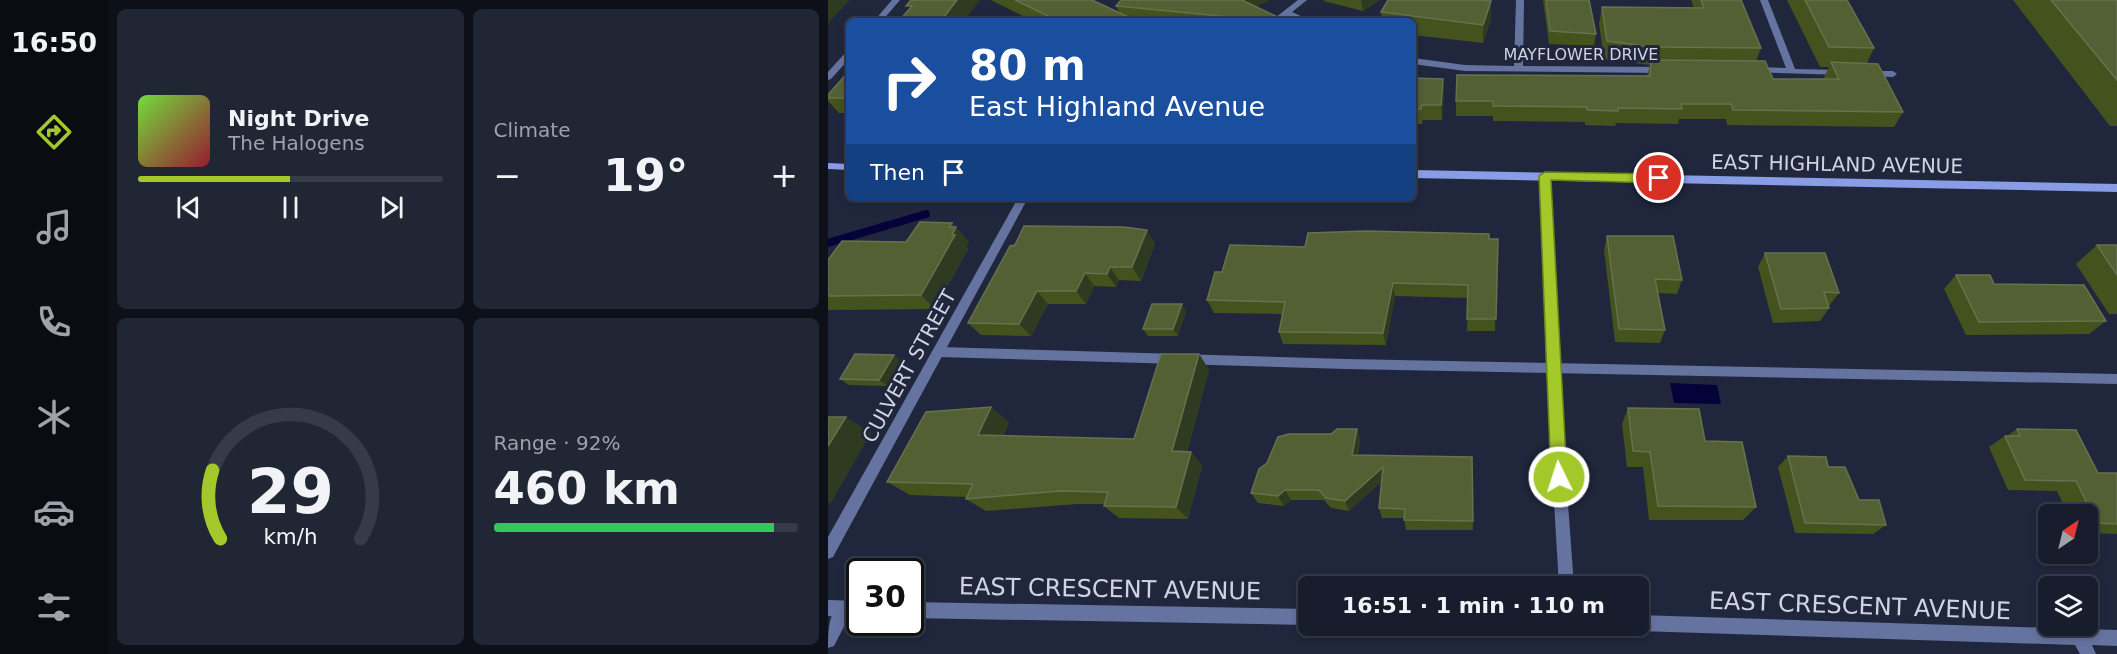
<!DOCTYPE html>
<meta charset="utf-8">
<style>
body{margin:0;font-family:"DejaVu Sans",sans-serif;background:#212635;color:#f1f3f6;height:100vh;display:flex;flex-direction:column;font-size:22px;white-space:nowrap}
*{box-sizing:border-box;margin:0}
p{font-size:20px;color:#9fa2aa}
.icon{flex:none;width:33px;height:33px;fill:none;stroke:currentColor;stroke-width:2;stroke-linecap:round;stroke-linejoin:round}
.map{position:relative;flex:1;overflow:hidden}
.side{display:flex;flex-direction:column;gap:9px;padding:9px;background:#0d1019;width:720px}
.side>*{flex:none}
.top-card{position:absolute;left:18px;top:18px;width:570px;height:183px;border-radius:9px;box-shadow:0 3px 9px #0003,0 0 0 2px #363b49;background:#1a4fa0;color:#fff;overflow:hidden}
.needle{width:39px;rotate:35deg}
.buttons{position:absolute;left:1210px;top:504px;display:grid;gap:12px}
.buttons a{display:grid;place-items:center;width:60px;height:60px;border-radius:9px;background:#181d2d;box-shadow:0 3px 9px #0003,0 0 0 2px #363b49;font-size:30px}
.speed{position:absolute;left:18px;top:558px;display:flex;gap:12px;font-size:30px;font-weight:700;text-align:center}
.speed>*{display:grid;place-content:center;width:78px;height:78px;border-radius:50%;background:#181d2d;box-shadow:0 3px 9px #0003,0 0 0 2px #363b49;line-height:1}
.speed .limit{border:3px solid #111;border-radius:9px;background:#fff;color:#111}
.pin{position:absolute;display:grid;place-items:center;width:51px;height:51px;color:#fff;margin:-26px;border:3px solid #fff;border-radius:50%;box-shadow:0 2px 6px #0007}
.me{position:absolute;width:66px;margin:-33px;rotate:356deg;stroke-linejoin:round;filter:drop-shadow(0 0 4px #0008)}
.turn{display:flex;align-items:center;gap:21px;height:126px;padding:0 24px;font-size:27px}
.turn .icon{width:78px;height:78px;stroke-width:2.5}
.turn b{display:block;font-size:42px;line-height:51px}
.then{display:flex;align-items:center;height:57px;padding:0 24px;background:#0003;gap:12px;font-size:22px}
.big{font-size:45px;font-weight:700;line-height:1.1}
.side .card{flex:1;display:flex;flex-direction:column;justify-content:center;gap:9px;min-width:0;padding:0 21px;border-radius:9px;background:#212635}
.side .dial{align-items:center;gap:0}
.dial svg{height:156px;overflow:visible;fill:none;stroke:#363b49;stroke-width:7;stroke-linecap:round;text-anchor:middle}
.dial text{fill:#f1f3f6;stroke:none}
.song{display:flex;align-items:center;gap:18px}
.cover{width:72px;height:72px;border-radius:9px;background:linear-gradient(135deg,hsl(100 70% 55%),hsl(350 70% 35%))}
.played{height:6px;border-radius:3px;background:linear-gradient(90deg,#a2c929 50%,#363b49 50%)}
.keys{display:flex;justify-content:space-around;direction:ltr}
.heat{display:flex;justify-content:space-between;align-items:center;font-size:33px;direction:ltr}
.charge{height:9px;border-radius:4px;background:linear-gradient(90deg,#34c759 92%,#363b49 0)}
.side .tiles{flex:1;display:grid;gap:9px;grid-template-columns:repeat(2,1fr)}
.trip{position:absolute;left:470px;top:576px;width:351px;height:60px;border-radius:9px;background:#181d2d;box-shadow:0 3px 9px #0003,0 0 0 2px #363b49;font-weight:700;line-height:60px;text-align:center}
main{display:flex;flex:1;min-height:0}
.dock{display:flex;flex-direction:column;width:108px;justify-content:space-around;align-items:center;background:#0a0c12;color:#9fa2aa}
.dock .icon{width:42px;height:42px}
.dock .current{color:#a2c929}
.dock b{font-size:27px;color:#f1f3f6}
.map>svg:first-child{display:block}
.water{fill:#05023a}
.lines{fill:none;stroke-linecap:round;stroke-linejoin:round}
.stream{stroke:#05023a;stroke-width:8}
.lane{fill:#6573a0;fill-rule:evenodd}
.street{fill:#6573a0;fill-rule:evenodd}
.secondary{fill:#889de6;fill-rule:evenodd}
.wall{fill:#44521e}
.shaded-wall{fill:#2f3b21}
.building{fill:#526033;stroke:#66724e;stroke-width:1.5}
.route{fill:#a2c929;stroke:#69831b;stroke-width:1.5}
.labels{text-anchor:middle;stroke-width:6;stroke-linejoin:round;paint-order:stroke}
.far-street-label{font-size:16px;fill:#cfd3e2;stroke:#20273c}
.street-label{font-size:20px;fill:#cfd3e2;stroke:#20273c}
.near-street-label{font-size:24px;fill:#cfd3e2;stroke:#20273c}
</style>
<main>
<nav class="dock">
<b>16:50</b>
<svg class="icon current" aria-label="directions" viewBox="0 0 24 24"><path d="M12 3l9 9-9 9-9-9zM9 14v-3h6M13 9l2 2-2 2"/></svg>
<svg class="icon" aria-label="music" viewBox="0 0 24 24"><path d="M9 18V5l10-2v13"/><circle cx="6" cy="18" r="3"/><circle cx="16" cy="16" r="3"/></svg>
<svg class="icon" aria-label="phone" viewBox="0 0 24 24"><path d="M5 4h4l2 5-3 2q2 4 5 5l2-3 5 2v4C11 20 4 13 5 4z"/></svg>
<svg class="icon" aria-label="climate" viewBox="0 0 24 24"><path d="M12 3v18M4 7l16 10M4 17L20 7"/></svg>
<svg class="icon" aria-label="car" viewBox="0 0 24 24"><path d="M5 17H2v-5l4-1 3-4h7l3 4 3 1v5h-3M9 17h6M6 11h13"/><circle cx="7" cy="17" r="2"/><circle cx="17" cy="17" r="2"/></svg>
<svg class="icon" aria-label="filters" viewBox="0 0 24 24"><path d="M4 7h16M4 17h16"/><circle cx="9" cy="7" r="2"/><circle cx="15" cy="17" r="2"/></svg>
</nav>
<section class="side">
<div class="tiles">
<div class="card">
<div class="song"><i class="cover"></i><div><b>Night Drive</b><p>The Halogens</p></div></div>
<div class="played"></div>
<div class="keys"><svg class="icon" aria-label="previous" viewBox="0 0 24 24"><path d="M18 5L8 12l10 7zM5 5v14"/></svg><svg class="icon" aria-label="pause" viewBox="0 0 24 24"><path d="M8 5v14M16 5v14"/></svg><svg class="icon" aria-label="next" viewBox="0 0 24 24"><path d="M6 5l10 7-10 7zM19 5v14"/></svg></div>
</div>
<div class="card"><p>Climate</p>
<div class="heat"><a>−</a><b class="big">19°</b><a>+</a></div>
</div>
<div class="card dial"><svg viewBox="0 0 100 80">
<path d="M14 69A42 42 0 1 1 86 69"/>
<path d="M14 69A42 42 0 0 1 10 34" stroke="#a2c929"/>
<text x="50" y="56" font-size="32" font-weight="700">29</text>
<text x="50" y="72" font-size="11">km/h</text>
</svg></div>
<div class="card"><p>Range · 92%</p><b class="big">460 km</b><div class="charge"></div></div>
</div>
</section>
<div class="map">
<svg width="1289" height="654" viewBox="0 0 1289 654">
<rect width="100%" height="100%" fill="#20273c"/>
<path class="water" d="M842,383l47,2 4,19 -47,-1z"/>
<g class="lines">
<path class="stream" d="M0,243l98,-29"/>
<g class="lane">
<path d="M111,347l407,12 771,15v10l-771,-15 -407,-12 -4,-1 -2,-4 2,-4z"/>
<path d="M17,601l5,3 3,5 -19,37 -6,2c0,-16 0,-40 17,-47z"/>
</g>
<g class="street">
<path d="M64,0h8l-18,21h-8z"/>
<path d="M470,0h9l-15,12 20,9h-12l-13,-5 -7,5h-9z"/>
<path d="M688,0h8l-1,66 141,1 4,3 -4,3 -199,-2 -52,-7v-6l52,7 49,1z"/>
<path d="M932,0h8l27,69 46,1 4,3 -1,2 -94,-3v-4l3,-1 33,1z"/>
<path d="M21,51v8l-18,20 -3,1v-8l18,-20z"/>
<path d="M1039,71h26l4,3 -4,3 -29,-1v-4z"/>
<path d="M717,172l5,4 8,191 16,219h-15l-13,-219 -6,-191z"/>
<path d="M190,198h10l-195,359 -5,2v-22z"/>
<path d="M0,600l32,1v16l-32,-1z"/>
<path d="M82,602l398,7v16l-398,-7z"/>
<path d="M810,615l479,15v16l-25,-1 4,9h-16l-5,-9 -437,-14 -6,-2 -1,-3h7z"/>
</g>
<g class="secondary">
<path d="M0,163l21,1v6l-21,-1z"/>
<path d="M585,170l704,14v8l-704,-14z"/>
</g>
</g>
<g class="wall">
<path d="M163,0h101l27,12 -3,-6 140,1 26,12 1,2h-250z"/>
<path d="M496,0h56l-17,11 -39,-10z"/>
<path d="M715,0h46l7,34 -2,12 -45,-2z"/>
<path d="M863,0h50l20,48 -5,13 17,18h52l-1,-2 5,-10h-9l-33,-67h60l27,48 -7,15 36,49 -9,15 -167,-2 -1,-6h-47l-1,5 -62,-1 -1,3 -30,-1v-3l-92,-1v-5h-37v-15l191,-25 3,-11 -46,-6 -5,-35 3,-17 92,1z"/>
<path d="M1185,0h104v126h-7z"/>
<path d="M553,12l110,8 -8,23 -70,-8v-14h-31z"/>
<path d="M21,71v42h-10l-11,-12v-6z"/>
<path d="M585,78l30,1 1,15 -2,26h-19l-1,4h-9z"/>
<path d="M124,223l17,19 -3,5 2,2 -33,60 -107,1v-50l78,-18z"/>
<path d="M779,236l75,44 -5,14 -19,-1 7,37 -5,13 -45,-1 -11,-92z"/>
<path d="M670,239l-3,92h-28l1,-33 -73,-2 -9,49 -103,-1 -4,-12 4,-18 -69,-1 -7,-13 15,-28 83,-25z"/>
<path d="M327,244l-14,37 -22,-1 -3,7 -22,-1 -8,18h-38l-17,32 -50,-1 -13,-12 42,-77z"/>
<path d="M1269,245h20v69h-8l-33,-50z"/>
<path d="M937,253l74,40 -10,13v2l-9,13 -47,2 -15,-56z"/>
<path d="M1128,275l38,9 112,37 -17,13 -123,1 -22,-46z"/>
<path d="M358,311l-8,25h-30l-5,-7z"/>
<path d="M371,354l10,16 -22,82h4l11,14 -14,53 -69,-1 -15,-12v-2h-27l-91,7 -20,-12 1,-2 -57,-2 -23,-13 122,-60 -6,14 131,3z"/>
<path d="M74,362l-14,24 -39,-1 -9,-6z"/>
<path d="M800,408l77,33 51,66 -13,13h-94l-6,-53h-16l-5,-43z"/>
<path d="M529,429l3,12 -2,14 114,2 1,73h-67l-2,-12h-22l-3,-10 3,-27 -33,30 -18,-3 -7,-8h-33l-7,6 -26,-3 -7,-10 80,-59z"/>
<path d="M1189,429l81,44h19v61l-29,-1v-19h-20l-11,-23 -49,-1 -19,-43 16,-11h2z"/>
<path d="M960,456l40,11 31,33 27,25 -13,9 -78,-1 -17,-66z"/>
</g>
<g class="shaded-wall">
<path d="M0,0h22l-22,23z"/>
<path d="M129,0h23l-16,21h-23z"/>
<path d="M405,0h38l-33,15z"/>
<path d="M533,0h19l-17,11z"/>
<path d="M663,1v19l-8,23v-18z"/>
<path d="M615,79l1,15 -2,26 -1,-15z"/>
<path d="M124,223l17,19 -3,5 2,2 -33,60 -14,-14 31,-60 -3,-8z"/>
<path d="M319,230l8,14 -14,37 -9,-14z"/>
<path d="M282,267l9,13 -3,7 -9,-13z"/>
<path d="M257,273l9,13 -8,18 -10,-13z"/>
<path d="M565,283l2,13 -9,49 -3,-12z"/>
<path d="M209,291l11,13 -17,32 -12,-12z"/>
<path d="M354,304l4,7 -8,25 -5,-7z"/>
<path d="M371,354l10,16 -26,95 -11,-14z"/>
<path d="M66,355l8,7 -14,24 -9,-6z"/>
<path d="M163,407l18,15 -13,27 -18,-14z"/>
<path d="M18,417l25,16 -40,70 -3,-1v-56z"/>
<path d="M529,429l3,12 -4,25 -4,-11z"/>
<path d="M363,452l11,14 -14,53 -12,-12z"/>
<path d="M555,467l3,10 -37,34 -4,-10z"/>
<path d="M457,490l6,10 -7,6 -6,-10z"/>
</g>
<g class="building">
<path d="M83,0h46l-16,21h-42l13,-15h-6z"/>
<path d="M187,0h77l41,19 -1,2h-74z"/>
<path d="M293,0h121l40,19v2h-10l-156,-15z"/>
<path d="M560,0h93l10,1 -8,24 -102,-13z"/>
<path d="M718,0h43l7,34 -46,-3z"/>
<path d="M873,0h40l20,48 -109,-1 -45,-6 -5,-34 102,1z"/>
<path d="M977,0h42l27,48 -45,-1z"/>
<path d="M1223,0h66v80z"/>
<path d="M823,60l114,1 8,18h66l-8,-17 47,2 25,48 -170,-2 -2,-6h-50l1,5 -64,-1v3l-31,-1v-3l-94,-1v-5h-37l1,-26 193,1z"/>
<path d="M21,71v27h-21v-3z"/>
<path d="M585,78l30,1 -2,26h-19l-1,4h-8z"/>
<path d="M92,222l32,1 -3,4h7l-4,8h3l-34,60 -93,1v-36l14,-19 64,1z"/>
<path d="M196,226l100,1 23,3 -15,37h-22l-3,7 -22,-1 -9,18h-39l-18,33 -51,-1 42,-77 5,-1z"/>
<path d="M538,231l123,3v5h9l-2,80h-29l1,-34 -75,-2 -10,50 -104,-1 6,-30 -78,-2 8,-28h7l8,-27 75,2 3,-14z"/>
<path d="M779,236h66l9,44 -27,-1 10,51 -46,-1z"/>
<path d="M1269,245h20v30z"/>
<path d="M937,253h60l14,40 -15,-1 5,16 -48,1z"/>
<path d="M1128,275h34l4,9 90,1 22,36 -127,1z"/>
<path d="M324,304h30l-9,25h-30z"/>
<path d="M27,354l39,1 -15,25 -39,-1z"/>
<path d="M333,354h38l-27,97 19,1 -15,55 -72,-1 4,-14 -48,-1 -94,8 7,-15 -86,-2 39,-70 65,-5 -13,28 156,4z"/>
<path d="M800,408l71,1 6,32 37,1 14,65 -98,-1 -8,-54 -17,-1z"/>
<path d="M0,417h18l-18,29z"/>
<path d="M509,429h20l-5,26 120,2 1,64 -69,-1 1,-11 -26,-1 4,-41 -38,34 -19,-3 -7,-8h-34l-7,6 -27,-3 8,-24 8,-6 11,-26 11,-3h42z"/>
<path d="M1189,429l59,1 22,43h19v51l-20,-1 -21,-42 -51,-1 -20,-44h15z"/>
<path d="M960,456l38,1 2,10h17l14,33h20l7,25 -81,-2z"/>
</g>
<path class="route" d="M717,172l114,2 6,4 -6,5 -108,-3 16,297 -2,5 -6,2 -5,-2 -3,-5 -12,-301z"/>
<g class="labels">
<g class="far-street-label">
<text x="753" y="60">MAYFLOWER DRIVE</text>
</g>
<g class="street-label">
<text transform="translate(1009 164) rotate(1)" y="7">EAST HIGHLAND AVENUE</text>
<text transform="translate(81 366) rotate(-61)" y="7">CULVERT STREET</text>
</g>
<g class="near-street-label">
<text transform="translate(282 589) rotate(1)" y="8">EAST CRESCENT AVENUE</text>
<text transform="translate(1032 606) rotate(2)" y="8">EAST CRESCENT AVENUE</text>
</g>
</g>
</svg>
<div class="buttons">
<a><svg class="needle" viewBox="-14 -14 28 28"><path d="M0-13l5 13h-10z" fill="#e53935"/><path d="M0 13l5-13h-10z" fill="#9fa2aa"/></svg></a>
<a><svg class="icon" aria-label="layers" viewBox="0 0 24 24"><path d="M12 4l9 5-9 5-9-5zM3 14l9 5 9-5"/></svg></a>
</div>
<div class="speed"><div class="limit">30</div></div>
<div class="pin" style="left:831px;top:178px;background:#d93025"><svg class="icon" aria-label="arrive" viewBox="0 0 24 24"><path d="M6 21V4h12l-3 4 3 4H6"/></svg></div>
<svg class="me" style="left:731px;top:477px" viewBox="-20 -20 40 40"><circle r="17" fill="#a2c929" stroke="#fff" stroke-width="3"/><path d="M0-11L8 9 0 5-8 9z" fill="#fff"/></svg>
<div class="trip">16:51 · 1 min · 110 m</div>
<div class="top-card">
<div class="turn"><svg class="icon" aria-label="right" viewBox="0 0 24 24"><path d="M7 20v-9h11M14 6l5 5-5 5"/></svg><div><b>80 m</b>East Highland Avenue</div></div>
<div class="then">Then<svg class="icon" aria-label="arrive" viewBox="0 0 24 24"><path d="M6 21V4h12l-3 4 3 4H6"/></svg></div>
</div>
</div>
</main>
